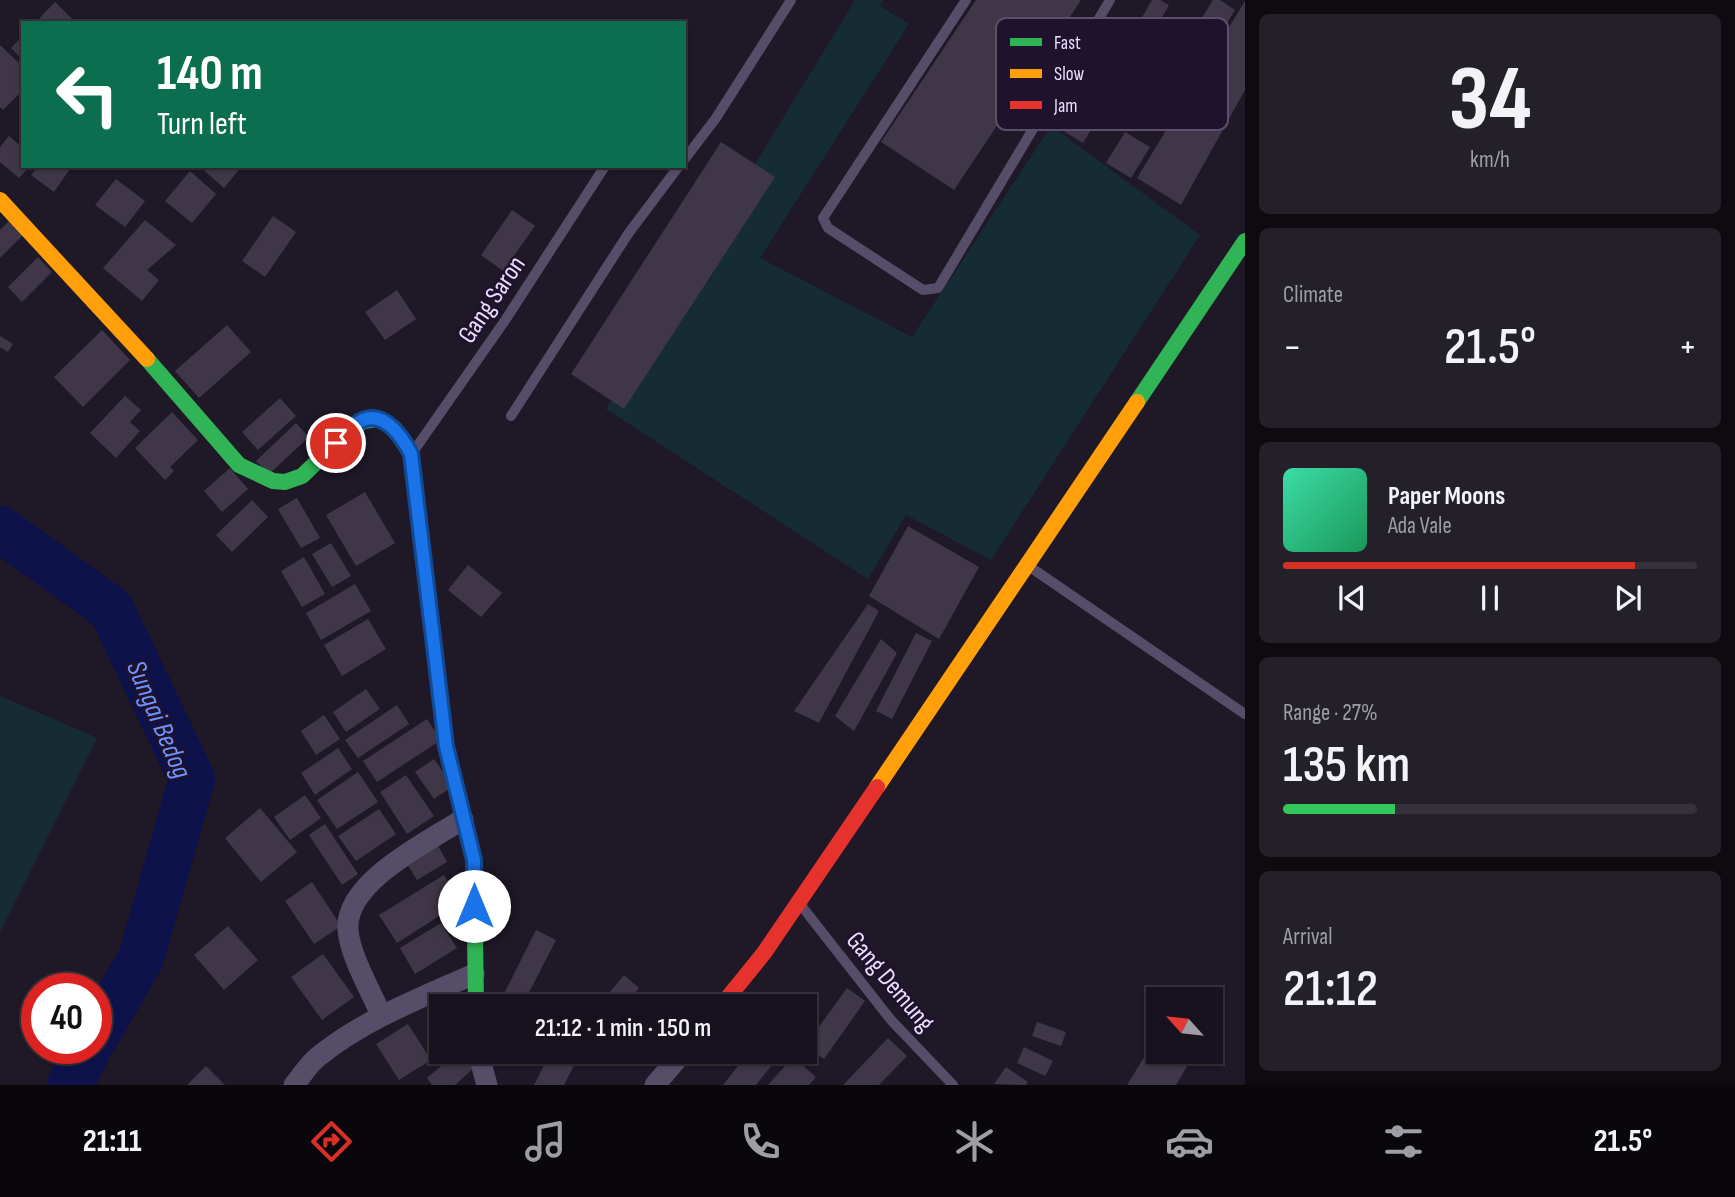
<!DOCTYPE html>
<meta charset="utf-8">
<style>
body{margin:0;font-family:"Sofia Sans Condensed",sans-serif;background:#24202a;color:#f1f3f6;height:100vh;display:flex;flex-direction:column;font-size:26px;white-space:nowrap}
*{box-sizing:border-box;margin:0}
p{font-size:23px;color:#9e9ea4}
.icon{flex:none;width:38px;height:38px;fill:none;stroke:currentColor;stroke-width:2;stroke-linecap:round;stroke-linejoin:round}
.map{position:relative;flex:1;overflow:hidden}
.side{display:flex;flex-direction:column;gap:14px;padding:14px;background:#0d0a10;width:490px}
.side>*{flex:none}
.banner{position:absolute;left:21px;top:21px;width:665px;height:147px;border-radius:0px;box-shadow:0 2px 5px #0004,0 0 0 2px #36323b;background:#0b6e4f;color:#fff;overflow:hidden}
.needle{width:46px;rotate:297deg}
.buttons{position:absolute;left:1146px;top:987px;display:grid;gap:14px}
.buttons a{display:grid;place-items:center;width:77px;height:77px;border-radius:0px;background:#17121d;box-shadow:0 2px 5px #0004,0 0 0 2px #36323b;font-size:35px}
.speed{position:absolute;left:21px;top:973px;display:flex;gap:14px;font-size:35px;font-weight:700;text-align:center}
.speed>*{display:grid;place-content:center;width:91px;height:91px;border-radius:50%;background:#17121d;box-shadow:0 2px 5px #0004,0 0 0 2px #36323b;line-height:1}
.speed .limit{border:10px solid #d22;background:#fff;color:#111}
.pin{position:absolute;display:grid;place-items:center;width:60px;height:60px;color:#fff;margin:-30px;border:4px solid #fff;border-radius:50%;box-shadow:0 2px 7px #0007}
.me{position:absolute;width:77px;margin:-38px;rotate:0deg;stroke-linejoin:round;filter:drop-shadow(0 0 5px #0008)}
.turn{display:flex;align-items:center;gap:24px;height:147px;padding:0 21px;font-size:32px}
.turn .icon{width:91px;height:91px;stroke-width:2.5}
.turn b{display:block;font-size:49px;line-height:60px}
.big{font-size:52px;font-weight:600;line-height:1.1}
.side .tile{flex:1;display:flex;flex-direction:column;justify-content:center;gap:10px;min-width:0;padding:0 24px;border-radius:10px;background:#24202a}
.side .dial{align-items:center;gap:0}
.dial b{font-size:91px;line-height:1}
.song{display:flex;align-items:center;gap:21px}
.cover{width:84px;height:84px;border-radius:10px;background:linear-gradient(135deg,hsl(160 70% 55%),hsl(150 70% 35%))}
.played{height:7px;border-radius:4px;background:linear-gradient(90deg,#d93025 85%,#36323b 85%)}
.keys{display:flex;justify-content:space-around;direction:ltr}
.heat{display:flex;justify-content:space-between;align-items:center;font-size:38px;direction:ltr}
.charge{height:10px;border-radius:5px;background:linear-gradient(90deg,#34c759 27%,#36323b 0)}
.trip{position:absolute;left:429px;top:994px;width:388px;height:70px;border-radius:0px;background:#17121d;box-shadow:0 2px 5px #0004,0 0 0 2px #36323b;font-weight:600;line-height:70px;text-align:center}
.tabs{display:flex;height:112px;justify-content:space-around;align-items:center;background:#09070c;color:#9e9ea4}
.tabs .icon{width:49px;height:49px}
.tabs .current{color:#d93025}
.tabs b{font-size:32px;color:#f1f3f6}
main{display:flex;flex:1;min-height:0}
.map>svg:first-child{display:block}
.green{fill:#162c35}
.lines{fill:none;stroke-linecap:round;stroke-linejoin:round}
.river{stroke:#0e124a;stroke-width:46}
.building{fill:#3f3748}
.lane{stroke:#564e68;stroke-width:10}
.street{stroke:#564e68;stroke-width:21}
.fast{stroke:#30b455;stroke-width:16}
.slow{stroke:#ff9f0a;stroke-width:16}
.jam{stroke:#e5322d;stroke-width:16}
.route-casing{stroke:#114b97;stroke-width:18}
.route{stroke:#1a73e8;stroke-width:12}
.labels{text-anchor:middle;stroke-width:5;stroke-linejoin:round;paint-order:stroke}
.street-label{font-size:26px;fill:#ebdeff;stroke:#1e122d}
.water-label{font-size:28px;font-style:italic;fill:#6d93fe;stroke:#1e122d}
.key{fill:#1e122d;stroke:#5c4f6c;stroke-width:2}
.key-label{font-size:19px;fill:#ebdeff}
</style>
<main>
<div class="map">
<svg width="1245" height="1085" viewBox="0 0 1245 1085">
<rect width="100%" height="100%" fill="#1f1827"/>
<g class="green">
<path d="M855,0h28l-3,6 29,18 -149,234 152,79 139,-211 149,109 -209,325 -85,-45 -38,64 -262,-170z"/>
<path d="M0,696l97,42 -97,194z"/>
</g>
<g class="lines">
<g class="river">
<path d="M0,529l111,80 81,170 -51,179 -45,78"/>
<path d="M70,1085l19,-37"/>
</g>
</g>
<g class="building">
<path d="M976,0h105l-127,190 -73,-48z"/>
<path d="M1152,0h8l9,5 -13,23 -15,-9z"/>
<path d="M1213,0h7l15,10 -62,101 -21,-12z"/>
<path d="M1245,1v89l-64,115 -44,-27z"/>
<path d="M55,2l21,21h-41z"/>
<path d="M23,36v24l-12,-12z"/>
<path d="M1114,43l22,13 -53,87 -21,-13z"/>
<path d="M0,45l23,22v23l-20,20 -3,-3z"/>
<path d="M1125,132l25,15 -19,31 -25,-15z"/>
<path d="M9,136l14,12v18h7l-11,12 -19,-16v-15z"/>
<path d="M721,142l54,35 -151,232 -53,-35z"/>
<path d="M38,166h34l-18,26 -23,-17z"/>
<path d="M199,166h43l-18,22z"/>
<path d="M190,171l26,23 -24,29 -27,-22z"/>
<path d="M116,179l29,22 -20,26 -30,-22z"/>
<path d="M512,210l23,16 -32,45 -22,-16z"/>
<path d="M273,216l23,16 -31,45 -23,-16z"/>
<path d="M10,220l14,14 -24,24v-28z"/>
<path d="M145,220l31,25 -29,25 12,10 -17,21 -39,-33z"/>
<path d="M38,257l14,15 -30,30 -14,-15z"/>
<path d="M397,290l19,29 -31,21 -20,-28z"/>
<path d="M227,325l24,27 -52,46 -24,-27z"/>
<path d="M102,330l28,30 -47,47 -29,-30z"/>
<path d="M0,336l13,8 -5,8 -8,-5z"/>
<path d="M125,396l16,14 -11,12 10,9 -24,27 -26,-25z"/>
<path d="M280,398l16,18 -38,34 -16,-18z"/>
<path d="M172,412l26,28 -28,27 4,4 -9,9 -30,-32z"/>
<path d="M296,423l13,14 -40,37 -13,-13z"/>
<path d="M230,468l18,21 -26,23 -18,-21z"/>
<path d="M365,492l30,51 -39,23 -30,-51z"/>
<path d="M297,498l23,40 -19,10 -23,-39z"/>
<path d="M252,500l16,17 -36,35 -16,-17z"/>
<path d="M908,526l71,41 -40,72 -70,-43z"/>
<path d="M331,543l20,33 -19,11 -20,-33z"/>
<path d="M304,557l21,37 -23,13 -21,-36z"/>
<path d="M468,565l34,28 -21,24 -33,-27z"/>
<path d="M355,584l16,27 -50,29 -15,-27z"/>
<path d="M868,604l11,7 -60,112 -25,-12z"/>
<path d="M368,619l18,30 -44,27 -18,-31z"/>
<path d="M916,633l16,8 -40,78 -16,-8z"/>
<path d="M881,639l16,14 -43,78 -19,-15z"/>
<path d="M366,689l14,20 -34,23 -13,-20z"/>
<path d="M397,705l12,19 -51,34 -13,-18z"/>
<path d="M324,715l16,24 -24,16 -15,-24z"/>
<path d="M427,719l14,21 -64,42 -14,-21z"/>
<path d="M338,748l14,21 -37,26 -14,-22z"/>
<path d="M434,759l19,27 -19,13 -19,-27z"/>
<path d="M358,772l20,30 -41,27 -20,-29z"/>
<path d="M406,775l28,41 -27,18 -27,-42z"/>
<path d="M305,795l16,23 -31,22 -16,-23z"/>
<path d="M260,808l37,44 -36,30 -36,-44z"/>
<path d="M379,809l17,25 -40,27 -18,-25z"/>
<path d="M325,824l33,50 -16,11 -33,-50z"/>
<path d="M435,840l12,22 -30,18 -13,-21z"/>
<path d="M444,875l17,27 -64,41 -18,-28z"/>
<path d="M312,882l29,44 -27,18 -29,-43z"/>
<path d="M441,923l16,25 -42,26 -15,-26z"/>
<path d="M228,926l30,34 -34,30 -30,-35z"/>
<path d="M536,930l20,10 -34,66h-14l-8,-4z"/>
<path d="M323,954l31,43 -32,23 -31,-43z"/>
<path d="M624,975l15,13 -15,18h-26z"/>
<path d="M847,988l18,13 -41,58 -19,-13z"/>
<path d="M1037,1022l29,10 -5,14 -29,-10z"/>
<path d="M408,1024l23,36 -32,20 -23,-36z"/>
<path d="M888,1038l19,18 -28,29h-36z"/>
<path d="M1154,1041l4,3v8h13l18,11 -13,22h-49z"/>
<path d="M1024,1047l29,14 -8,15 -28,-13z"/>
<path d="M458,1052h7l12,13 -22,20h-23l-5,-7z"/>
<path d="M551,1052h30l-17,33h-30z"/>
<path d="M749,1052h33l-26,33h-33z"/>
<path d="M793,1057l23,20 -7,8h-41z"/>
<path d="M206,1066l19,19h-38z"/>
<path d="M1006,1067l22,15 -2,3 -32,-1z"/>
</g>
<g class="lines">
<g class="lane">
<path d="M966,0l-143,218 5,10 95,62 15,-2 172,-288"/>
<path d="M684,160l32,-42 75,-118"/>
<path d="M511,416l117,-182 51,-68"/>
<path d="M413,452l93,-133 99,-153"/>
<path d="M1030,567l215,147"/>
<path d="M800,904l91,116 62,65"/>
</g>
<g class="street">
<path d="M381,1015c-10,-24 -31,-59 -33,-85 -4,-48 80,-88 115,-111"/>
<path d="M478,1052l9,33"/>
<path d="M294,1085c8,-9 15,-22 25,-29 46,-37 102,-58 155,-82"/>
<path d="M655,1085l28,-33"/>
</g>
<g class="fast">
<path d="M147,359l92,106 34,16 12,1 17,-6 46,-44 15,-11 15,-2 16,9 17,26 35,292 28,114 2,146"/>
<path d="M1137,402l108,-161"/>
</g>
<g class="slow">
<path d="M0,200l147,159"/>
<path d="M877,787l260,-385"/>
</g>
<path class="jam" d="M721,1006l43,-53 113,-166"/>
</g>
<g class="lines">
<defs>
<path id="route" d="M336,443c8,-7 18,-20 27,-23 22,-9 40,18 48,34l35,292 28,114v46"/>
</defs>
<use href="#route" class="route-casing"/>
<use href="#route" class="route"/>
</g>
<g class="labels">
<g class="street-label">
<text transform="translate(491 299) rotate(-56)" y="9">Gang Saron</text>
<text transform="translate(891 981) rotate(50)" y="9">Gang Demung</text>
</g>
<g class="water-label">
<text transform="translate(160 719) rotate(67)" y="10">Sungai Bedog</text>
</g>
</g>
<rect x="996" y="18" width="232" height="112" rx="10" class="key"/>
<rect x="1010" y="38" width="32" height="8" fill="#30b455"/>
<rect x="1010" y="69" width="32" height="9" fill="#ff9f0a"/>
<rect x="1010" y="101" width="32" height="8" fill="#e5322d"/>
<g class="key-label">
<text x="1054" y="49">Fast</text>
<text x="1054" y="80">Slow</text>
<text x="1054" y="112">Jam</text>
</g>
</svg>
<div class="buttons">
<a><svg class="needle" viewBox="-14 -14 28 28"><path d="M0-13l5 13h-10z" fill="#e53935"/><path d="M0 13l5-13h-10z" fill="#9e9ea4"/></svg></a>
</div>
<div class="speed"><div class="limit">40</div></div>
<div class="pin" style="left:336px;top:443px;background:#d93025"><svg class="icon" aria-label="arrive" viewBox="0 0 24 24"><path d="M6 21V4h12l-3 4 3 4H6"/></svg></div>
<svg class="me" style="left:474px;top:906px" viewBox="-20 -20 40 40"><circle r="19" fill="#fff"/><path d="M0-13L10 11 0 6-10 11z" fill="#1a73e8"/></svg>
<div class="trip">21:12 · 1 min · 150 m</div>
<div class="banner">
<div class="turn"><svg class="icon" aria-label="left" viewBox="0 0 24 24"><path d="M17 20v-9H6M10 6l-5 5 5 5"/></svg><div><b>140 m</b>Turn left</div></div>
</div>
</div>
<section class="side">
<div class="tile dial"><b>34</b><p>km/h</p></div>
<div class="tile"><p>Climate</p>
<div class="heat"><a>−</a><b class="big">21.5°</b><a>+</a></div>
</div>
<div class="tile">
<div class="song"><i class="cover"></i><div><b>Paper Moons</b><p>Ada Vale</p></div></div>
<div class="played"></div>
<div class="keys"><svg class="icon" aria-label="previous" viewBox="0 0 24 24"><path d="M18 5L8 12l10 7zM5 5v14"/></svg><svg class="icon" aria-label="pause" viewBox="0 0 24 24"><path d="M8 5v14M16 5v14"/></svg><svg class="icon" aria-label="next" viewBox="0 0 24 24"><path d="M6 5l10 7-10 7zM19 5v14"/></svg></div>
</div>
<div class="tile"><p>Range · 27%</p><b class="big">135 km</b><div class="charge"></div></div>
<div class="tile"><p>Arrival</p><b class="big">21:12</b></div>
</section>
</main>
<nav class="tabs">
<b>21:11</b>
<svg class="icon current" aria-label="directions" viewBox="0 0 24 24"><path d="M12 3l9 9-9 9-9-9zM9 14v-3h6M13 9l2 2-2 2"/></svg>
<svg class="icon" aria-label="music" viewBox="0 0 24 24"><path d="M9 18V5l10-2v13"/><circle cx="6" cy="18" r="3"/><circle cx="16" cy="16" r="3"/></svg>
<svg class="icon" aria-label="phone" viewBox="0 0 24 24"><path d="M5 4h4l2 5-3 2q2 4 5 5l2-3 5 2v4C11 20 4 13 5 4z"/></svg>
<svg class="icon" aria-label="climate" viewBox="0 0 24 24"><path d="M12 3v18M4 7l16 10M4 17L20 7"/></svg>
<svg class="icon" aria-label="car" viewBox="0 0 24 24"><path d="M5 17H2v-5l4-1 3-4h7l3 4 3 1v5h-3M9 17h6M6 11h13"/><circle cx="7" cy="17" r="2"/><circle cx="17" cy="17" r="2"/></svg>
<svg class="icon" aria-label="filters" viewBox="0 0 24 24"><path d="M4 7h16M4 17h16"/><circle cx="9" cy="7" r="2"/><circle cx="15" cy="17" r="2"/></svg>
<b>21.5°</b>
</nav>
